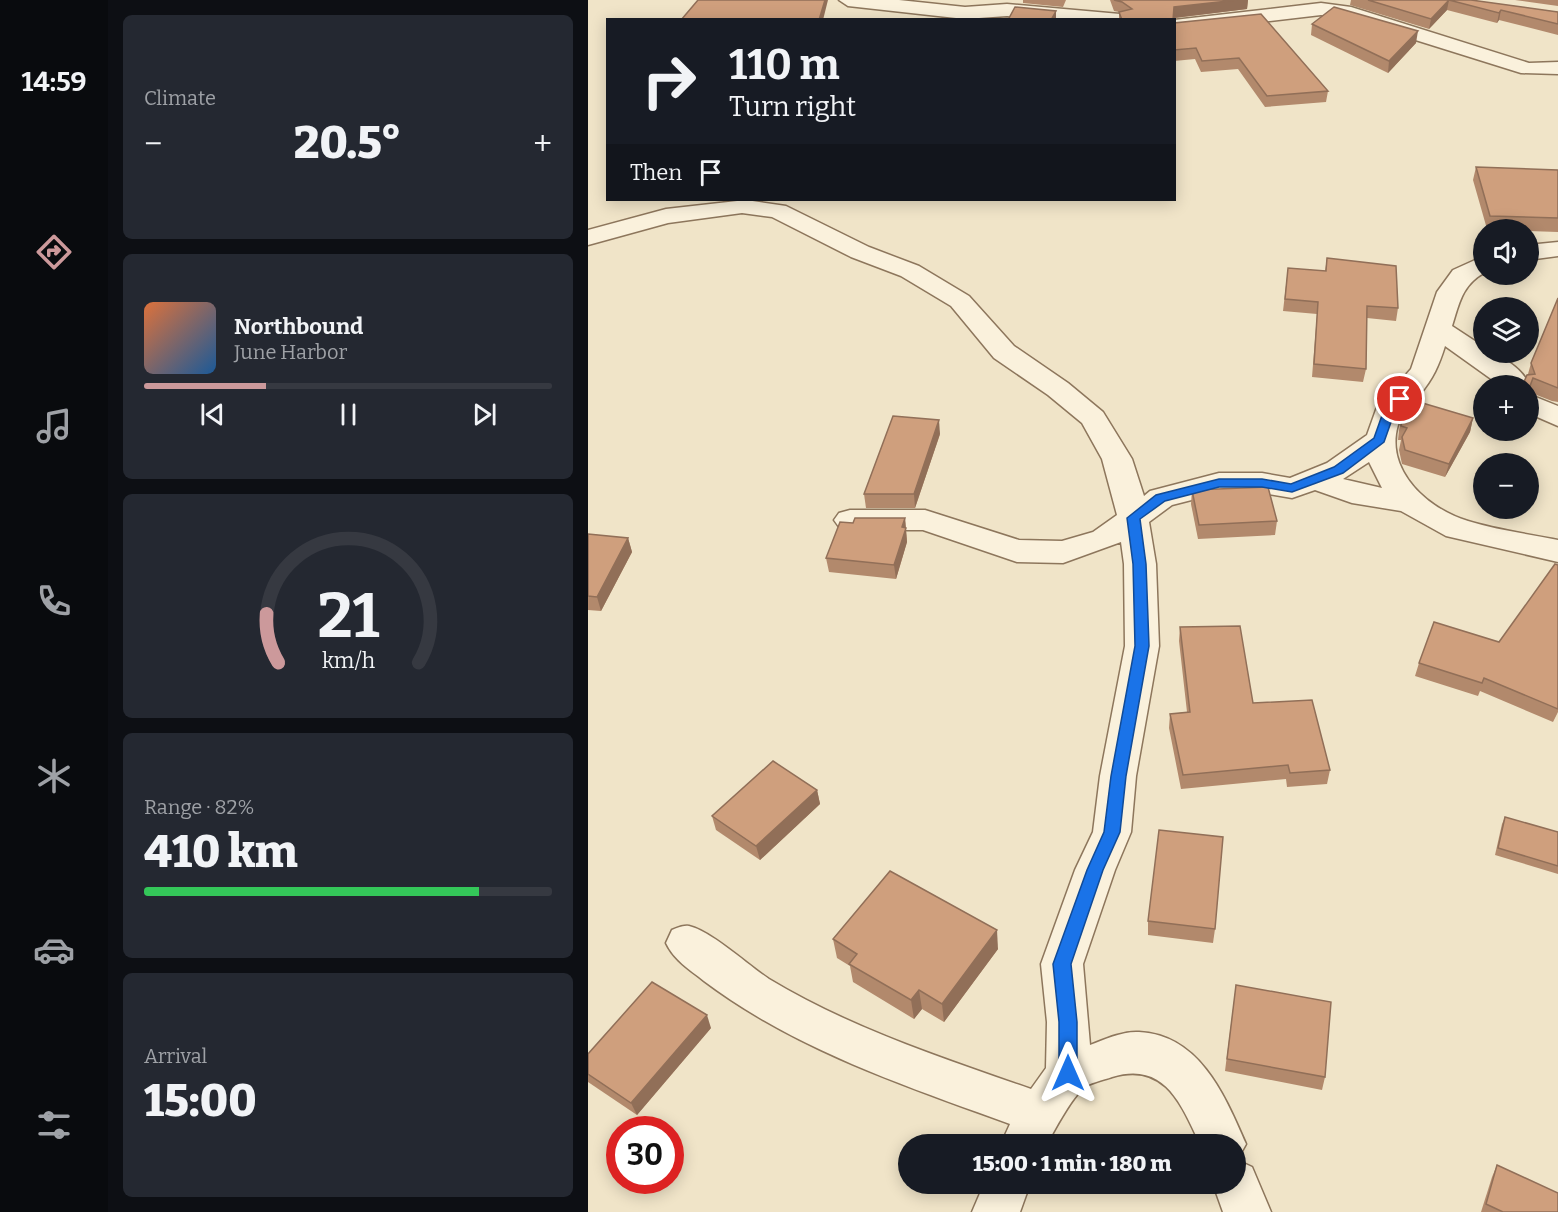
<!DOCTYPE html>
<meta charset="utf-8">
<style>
body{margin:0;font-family:Bitter,serif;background:#242831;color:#f1f3f6;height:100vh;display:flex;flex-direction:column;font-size:22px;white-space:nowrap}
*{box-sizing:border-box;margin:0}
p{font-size:20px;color:#9ea1a6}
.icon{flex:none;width:33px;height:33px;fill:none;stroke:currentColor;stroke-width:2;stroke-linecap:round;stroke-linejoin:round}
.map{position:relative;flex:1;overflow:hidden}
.details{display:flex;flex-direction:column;gap:15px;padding:15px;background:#0d0f14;width:480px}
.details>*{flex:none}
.banner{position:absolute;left:18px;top:18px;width:570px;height:183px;border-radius:0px;box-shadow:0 3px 15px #0003;background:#171b24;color:#f1f3f6;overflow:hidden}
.controls{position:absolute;left:885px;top:219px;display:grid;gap:12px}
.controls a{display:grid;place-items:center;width:66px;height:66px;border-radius:50%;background:#171b24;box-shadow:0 3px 15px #0003;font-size:30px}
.speed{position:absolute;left:18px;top:1116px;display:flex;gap:12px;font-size:30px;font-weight:700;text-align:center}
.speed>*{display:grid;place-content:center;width:78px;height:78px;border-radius:50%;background:#171b24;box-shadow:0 3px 15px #0003;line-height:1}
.speed .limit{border:9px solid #d22;background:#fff;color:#111}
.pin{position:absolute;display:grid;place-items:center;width:51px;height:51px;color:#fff;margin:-26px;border:3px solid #fff;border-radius:50%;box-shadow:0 2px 6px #0007}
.me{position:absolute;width:66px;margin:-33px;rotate:0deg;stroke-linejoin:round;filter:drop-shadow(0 0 4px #0008)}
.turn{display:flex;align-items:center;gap:21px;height:126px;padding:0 24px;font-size:27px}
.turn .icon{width:78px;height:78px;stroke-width:2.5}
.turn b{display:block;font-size:42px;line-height:51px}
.then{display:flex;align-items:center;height:57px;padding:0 24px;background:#0003;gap:12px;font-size:22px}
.big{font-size:45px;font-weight:800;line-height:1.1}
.details .card{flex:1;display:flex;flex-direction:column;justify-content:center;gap:9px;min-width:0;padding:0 21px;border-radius:9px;background:#242831}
.details .dial{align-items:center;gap:0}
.dial svg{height:156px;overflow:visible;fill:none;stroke:#363941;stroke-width:7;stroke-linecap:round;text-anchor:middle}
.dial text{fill:#f1f3f6;stroke:none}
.song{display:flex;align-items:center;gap:18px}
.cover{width:72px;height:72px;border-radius:9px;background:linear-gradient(135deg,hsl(20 70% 55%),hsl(210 70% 35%))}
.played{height:6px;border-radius:3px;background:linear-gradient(90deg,#cc999b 30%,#363941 30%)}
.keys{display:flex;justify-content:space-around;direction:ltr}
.heat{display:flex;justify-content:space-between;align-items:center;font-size:33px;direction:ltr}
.charge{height:9px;border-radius:4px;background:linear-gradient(90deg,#34c759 82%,#363941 0)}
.trip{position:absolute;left:310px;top:1134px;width:348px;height:60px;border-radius:30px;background:#171b24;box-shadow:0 3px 15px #0003;font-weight:800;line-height:60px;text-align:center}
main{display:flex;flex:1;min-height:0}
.tabs{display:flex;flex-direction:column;width:108px;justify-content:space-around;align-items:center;background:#090b0e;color:#9ea1a6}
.tabs .icon{width:42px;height:42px}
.tabs .on{color:#cc999b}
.tabs b{font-size:27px;color:#f1f3f6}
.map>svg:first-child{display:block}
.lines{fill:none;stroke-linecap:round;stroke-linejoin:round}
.minor-casing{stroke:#8d765c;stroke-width:3}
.minor{fill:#faf1dc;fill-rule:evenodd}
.wall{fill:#b2896c}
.shaded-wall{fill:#916f58}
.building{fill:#cf9f7d;stroke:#916f58;stroke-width:1.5}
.route{fill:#1a73e8;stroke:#114b97;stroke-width:1.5}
</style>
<main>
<nav class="tabs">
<b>14:59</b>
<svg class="icon on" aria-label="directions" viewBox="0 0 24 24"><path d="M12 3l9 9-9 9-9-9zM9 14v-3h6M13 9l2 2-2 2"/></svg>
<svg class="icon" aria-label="music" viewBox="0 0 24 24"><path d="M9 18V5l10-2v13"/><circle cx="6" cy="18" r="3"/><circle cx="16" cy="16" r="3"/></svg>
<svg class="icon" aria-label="phone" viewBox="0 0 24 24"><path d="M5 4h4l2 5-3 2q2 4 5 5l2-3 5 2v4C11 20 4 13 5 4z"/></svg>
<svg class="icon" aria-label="climate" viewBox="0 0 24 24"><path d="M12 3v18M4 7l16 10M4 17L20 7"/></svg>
<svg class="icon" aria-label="car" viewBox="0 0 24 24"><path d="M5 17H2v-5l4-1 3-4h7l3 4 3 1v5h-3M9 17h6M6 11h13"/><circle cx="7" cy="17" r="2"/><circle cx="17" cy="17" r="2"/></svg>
<svg class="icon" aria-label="filters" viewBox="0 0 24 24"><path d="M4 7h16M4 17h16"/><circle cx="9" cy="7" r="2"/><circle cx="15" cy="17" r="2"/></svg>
</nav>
<section class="details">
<div class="card"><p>Climate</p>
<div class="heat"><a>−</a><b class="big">20.5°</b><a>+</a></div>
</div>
<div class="card">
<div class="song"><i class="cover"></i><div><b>Northbound</b><p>June Harbor</p></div></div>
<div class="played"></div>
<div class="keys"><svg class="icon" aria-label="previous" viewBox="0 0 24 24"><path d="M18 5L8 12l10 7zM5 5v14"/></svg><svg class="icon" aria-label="pause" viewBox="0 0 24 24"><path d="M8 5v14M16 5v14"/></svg><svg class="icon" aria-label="next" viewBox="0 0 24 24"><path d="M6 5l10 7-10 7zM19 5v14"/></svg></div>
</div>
<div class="card dial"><svg viewBox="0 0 100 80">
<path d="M14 69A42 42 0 1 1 86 69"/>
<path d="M14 69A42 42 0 0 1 8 44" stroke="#cc999b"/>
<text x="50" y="56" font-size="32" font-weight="700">21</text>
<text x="50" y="72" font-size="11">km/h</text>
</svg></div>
<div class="card"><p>Range · 82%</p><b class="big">410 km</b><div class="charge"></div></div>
<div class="card"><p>Arrival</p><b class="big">15:00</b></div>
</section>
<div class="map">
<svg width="970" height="1212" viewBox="0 0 970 1212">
<rect width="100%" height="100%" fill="#f0e4c8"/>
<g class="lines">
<defs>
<g id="minor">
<path d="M251,0h60l66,7 42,-3 113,10 9,6h-80l-42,-4 -42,3 -117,-13z"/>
<path d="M733,3l30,4 178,56 29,-1v12l-37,-1 -179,-56 -21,-2 -147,17v-12z"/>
<path d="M158,200l40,6 83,41 50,19 50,30 45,50 54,37 35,29 29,47 12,37 6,-5 69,-18h43l28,5 37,-15 40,-28 10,-28 34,-38 26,-77 16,-22 31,-14v17c-22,12 -25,31 -32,53l32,21v5c14,0 42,19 45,34h-28l-56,-40c-6,19 -12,33 -25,48 -5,6 -12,11 -16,17 -28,50 18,96 64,110 29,9 60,13 90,19v22l-112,-26 -45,-25 -49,-8 -37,-13 -23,8 -30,-5h-43l-47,12 -23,17 7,42 3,82 -23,130 -5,56 -16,38 -32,94 7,81c15,-6 33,-14 49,-13 61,3 86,64 107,112l-9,16 15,7 19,45h-48l-10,-28h23v-40h-36c-19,-40 -35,-83 -88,-67 -8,3 -24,6 -30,12 -13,14 -26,38 -35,55h-46l9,-20c-105,-38 -216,-75 -306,-143 -15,-12 -30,-21 -38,-38l6,-13c5,-2 11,-5 17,-4 22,5 59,39 80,53 81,49 173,79 262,110l15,-21 1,-46 -6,-58 34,-94 18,-38 7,-56 25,-130 -1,-82 -3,-22 -58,21 -46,-1 -94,-32h-73l-11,-3 -5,-7 5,-7 11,-3h75l94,30 43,1 31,-9 24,-17 -15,-56 -20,-36 -34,-28 -54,-37 -43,-52 -50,-30 -50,-19 -79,-40 -30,-4 -74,10 -80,22v-15l78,-21zM781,462l13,26 -39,-9z"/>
<path d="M970,242v14l-30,4v-15z"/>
<path d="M940,394l30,12v20l-30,-13z"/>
<path d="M396,1184h46l-10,28h-48z"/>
</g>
</defs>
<use href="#minor" class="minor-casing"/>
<use href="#minor" class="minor"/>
</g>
<g class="wall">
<path d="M435,0h43l-3,7 -40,-4z"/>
<path d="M522,0h138l-1,9 -73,9 -1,2h-54v-8l-5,-1z"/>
<path d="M763,0h120l87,12v23l-59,-15 -2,3 -50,-13 -18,19 -79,-24z"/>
<path d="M927,0h43v6z"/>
<path d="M586,23l154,68 -2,11 -61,5 -27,-38 -37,3 -6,-13 -21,2z"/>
<path d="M724,24l104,19 -28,30 -77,-38z"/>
<path d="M888,167l82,3v62l-30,-1v-1l-41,-1 -14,-49z"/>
<path d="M739,258l71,50 -2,13 -29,-3 -1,51 -3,13 -51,-5 5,-63 -34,-3 5,-43 37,3z"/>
<path d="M970,298v104l-6,-1 -23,-9 -1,1v-7h-6l5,-11 1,-1 3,-11z"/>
<path d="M814,416l71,2 -3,14 -25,45 -43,-13 -3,-14 2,-10h-3l1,-10z"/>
<path d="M352,434l-25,74h-49l-2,-14z"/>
<path d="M604,490l85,31 -2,14 -77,4 -7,-35z"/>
<path d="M317,518l2,24 -11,37 -67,-7 -3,-14 27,-35z"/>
<path d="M0,534l40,4 4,14 -31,59 -13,-1z"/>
<path d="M970,565v147l-5,10 -73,-31 -2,5 -63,-20 4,-13 80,-21z"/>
<path d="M592,627l73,76 77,67 -3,14 -40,3 -1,-8 -105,10 -12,-61 1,-14 17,-2 -8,-71z"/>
<path d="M229,790l3,14 -60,56 -44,-30 -4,-14z"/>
<path d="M917,817l53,15v42l-63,-19 7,-31z"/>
<path d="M560,921l67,8 -2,14 -65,-8z"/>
<path d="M245,939l165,10 -54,73 -22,-13 -8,10 -61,-37 -3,-16 -13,-8z"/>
<path d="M648,985l89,92 -3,13 -97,-19z"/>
<path d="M123,1028l-74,87 -49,-33v-28z"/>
<path d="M909,1165l61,47h-77l11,-35z"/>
</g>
<g class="shaded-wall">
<path d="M237,0h3l-5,20h-4z"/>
<path d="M649,0h11l-1,9 -73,9 -1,2 1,-13z"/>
<path d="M861,0l-2,10 -18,19 2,-10z"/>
<path d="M913,10l-2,10 -2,3 2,-10z"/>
<path d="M468,11v9h-5z"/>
<path d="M830,31l-2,12 -28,30 1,-12z"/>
<path d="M885,418l-3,14 -25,45 4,-13z"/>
<path d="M351,420l1,14 -25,74 -1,-14z"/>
<path d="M317,518l2,24 -11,37 -2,-14 8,-38z"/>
<path d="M40,538l4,14 -31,59 -4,-14z"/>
<path d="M229,790l3,14 -60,56 -4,-14z"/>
<path d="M409,930l1,19 -54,73 -2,-18z"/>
<path d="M331,990l3,19 -8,10 -3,-19z"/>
<path d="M119,1015l4,13 -74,87 -6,-12z"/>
</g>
<g class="building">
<path d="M110,0h127l-6,20h-138z"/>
<path d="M526,0h123l-63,7 -1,13h-51l-3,-8 13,-3 -10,-7z"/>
<path d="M780,0h103l87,12v12l-57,-14 -2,3 -50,-13 -18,19z"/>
<path d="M427,7l41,4 -5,9h-43z"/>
<path d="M746,7l84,24 -29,30 -77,-37z"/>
<path d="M673,14l67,77 -61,5 -28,-38 -37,3 -6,-13 -22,2v-27z"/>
<path d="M888,167l82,3v48l-68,-2z"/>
<path d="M739,258l69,8 2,42 -31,-2 -1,63 -52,-5 4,-62 -33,-3 3,-31 38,3z"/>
<path d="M970,298v90l-25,-10 -3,8 -7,-2 4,-9 8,-1 -4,-11z"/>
<path d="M821,399l64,19 -24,46 -44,-14 -3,-13 5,-9 -6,-2 1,-10z"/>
<path d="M305,416l46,4 -25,74h-50z"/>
<path d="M680,487l9,34 -78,4 -7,-35z"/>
<path d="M267,518h50l-3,9 4,1 -12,37 -68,-7 14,-36 13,1z"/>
<path d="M0,534l40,4 -31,59 -9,-1z"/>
<path d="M967,564l3,1v144l-74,-31 -2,5 -63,-20 15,-41 65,20z"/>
<path d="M652,626l13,77 59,-3 18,70 -40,3 -2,-8 -105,10 -13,-61 20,-2 -10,-85z"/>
<path d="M185,761l44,29 -61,56 -44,-30z"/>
<path d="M917,817l53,15v34l-60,-18z"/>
<path d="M571,830l64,7 -8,92 -67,-8z"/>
<path d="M302,871l107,59 -55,74 -23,-14 -8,10 -62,-36 8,-10 -24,-15z"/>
<path d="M64,982l55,33 -76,88 -43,-29v-20z"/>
<path d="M648,985l95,17 -6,75 -98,-18z"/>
<path d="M909,1165l61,28v19h-55l-17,-8z"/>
</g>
<path class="route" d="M808,396l10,3 -10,9 -12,34 -41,31 -51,19 -30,-5h-43l-54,14 -25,18 6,45 3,82 -23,130 -6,56 -17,38 -32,94 6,58v51l-2,6 -7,2 -6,-2 -3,-6v-51l-6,-58 34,-94 17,-38 7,-56 24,-130 -2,-82 -6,-46 29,-23 63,-16h43l29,5 43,-17 40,-29 11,-31z"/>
</svg>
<div class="controls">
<a><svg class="icon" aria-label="sound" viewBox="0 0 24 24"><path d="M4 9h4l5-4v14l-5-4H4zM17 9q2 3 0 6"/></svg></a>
<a><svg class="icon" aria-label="layers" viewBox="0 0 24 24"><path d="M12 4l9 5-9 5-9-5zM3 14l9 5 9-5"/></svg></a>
<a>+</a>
<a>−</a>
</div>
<div class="speed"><div class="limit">30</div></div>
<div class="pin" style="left:812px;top:399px;background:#d93025"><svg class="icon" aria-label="arrive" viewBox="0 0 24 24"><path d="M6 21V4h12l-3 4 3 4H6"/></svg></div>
<svg class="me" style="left:480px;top:1073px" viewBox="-20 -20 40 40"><path d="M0-17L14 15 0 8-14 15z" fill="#1a73e8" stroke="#fff" stroke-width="4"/></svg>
<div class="trip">15:00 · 1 min · 180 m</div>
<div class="banner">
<div class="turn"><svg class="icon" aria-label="right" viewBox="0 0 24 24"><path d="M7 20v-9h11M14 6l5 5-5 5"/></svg><div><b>110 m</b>Turn right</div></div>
<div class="then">Then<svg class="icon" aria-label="arrive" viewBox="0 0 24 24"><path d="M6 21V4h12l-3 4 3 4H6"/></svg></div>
</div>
</div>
</main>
